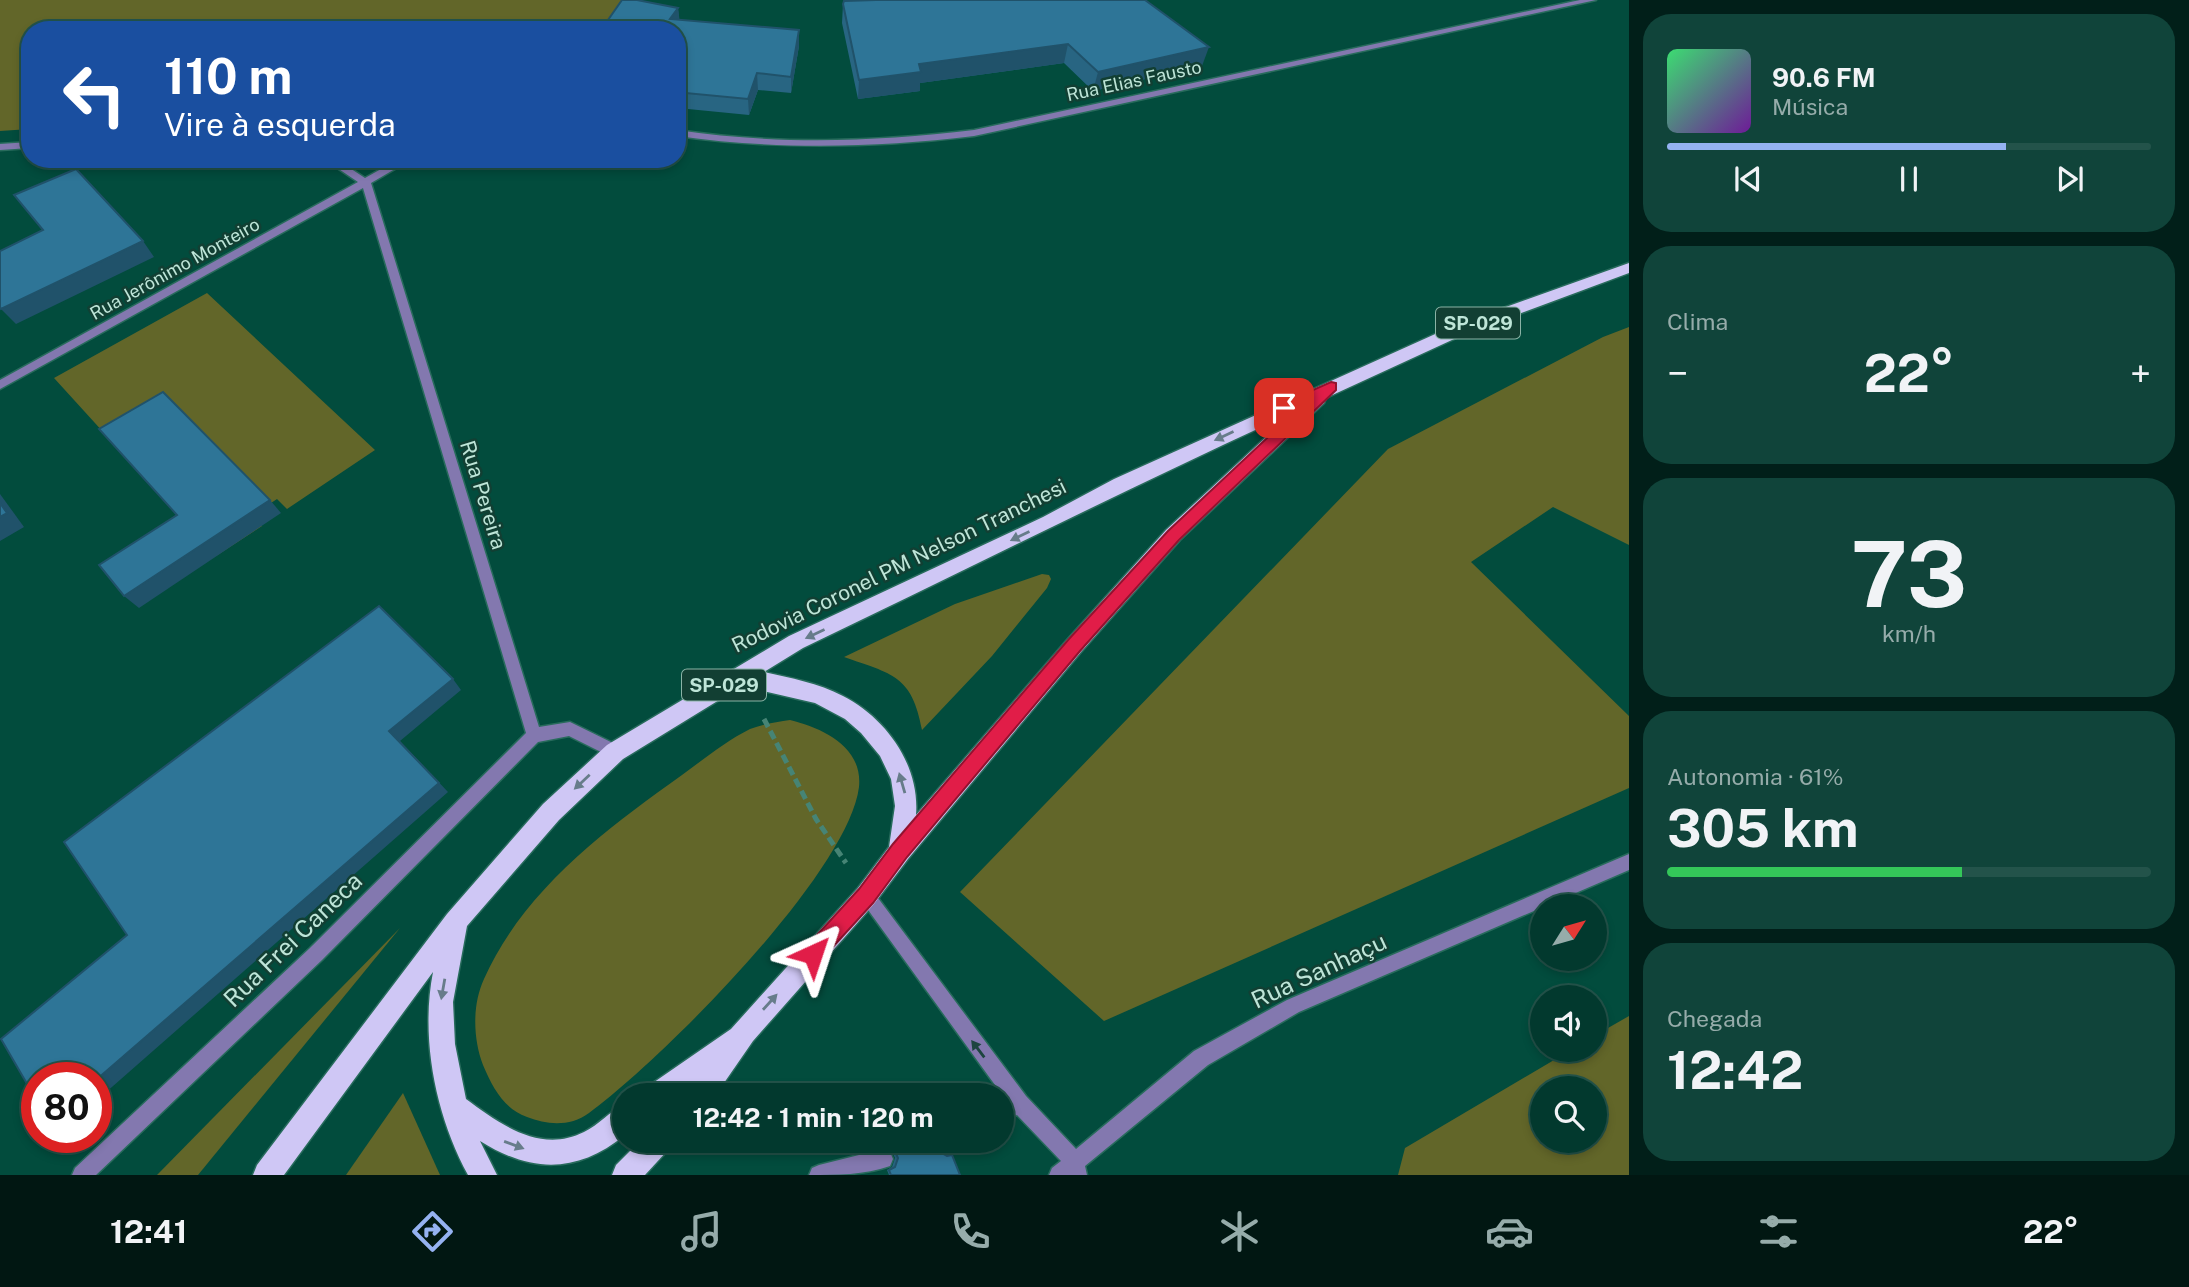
<!DOCTYPE html>
<html lang="pt">
<meta charset="utf-8">
<style>
body{margin:0;font-family:"Public Sans",sans-serif;background:#10443a;color:#f1f3f6;height:100vh;display:flex;flex-direction:column;font-size:26px;white-space:nowrap}
*{box-sizing:border-box;margin:0}
p{font-size:23px;color:#96acaa}
.icon{flex:none;width:38px;height:38px;fill:none;stroke:currentColor;stroke-width:2;stroke-linecap:round;stroke-linejoin:round}
.map{position:relative;flex:1;overflow:hidden}
.side{display:flex;flex-direction:column;gap:14px;padding:14px;background:#011f19;width:560px}
.side>*{flex:none}
.guide{position:absolute;left:21px;top:21px;width:665px;height:147px;border-radius:28px;box-shadow:0 4px 10px #0003,0 0 0 2px #23534a;background:#1a4fa0;color:#fff;overflow:hidden}
.needle{width:46px;rotate:53deg}
.fabs{position:absolute;left:1530px;top:894px;display:grid;gap:14px}
.fabs a{display:grid;place-items:center;width:77px;height:77px;border-radius:50%;background:#02392e;box-shadow:0 4px 10px #0003,0 0 0 2px #23534a;font-size:35px}
.speed{position:absolute;left:21px;top:1062px;display:flex;gap:14px;font-size:35px;font-weight:700;text-align:center}
.speed>*{display:grid;place-content:center;width:91px;height:91px;border-radius:50%;background:#02392e;box-shadow:0 4px 10px #0003,0 0 0 2px #23534a;line-height:1}
.speed .limit{border:10px solid #d22;background:#fff;color:#111}
.pin{position:absolute;display:grid;place-items:center;width:60px;height:60px;color:#fff;margin:-30px;border-radius:14px;box-shadow:0 4px 10px #0006}
.me{position:absolute;width:77px;margin:-38px;rotate:42deg;stroke-linejoin:round;filter:drop-shadow(0 0 5px #0008)}
.turn{display:flex;align-items:center;gap:24px;height:147px;padding:0 28px;font-size:32px}
.turn .icon{width:91px;height:91px;stroke-width:2.5}
.turn b{display:block;font-size:49px;line-height:60px}
.big{font-size:52px;font-weight:700;line-height:1.1}
.side .tile{flex:1;display:flex;flex-direction:column;justify-content:center;gap:10px;min-width:0;padding:0 24px;border-radius:28px;background:#10443a}
.side .dial{align-items:center;gap:0}
.dial b{font-size:91px;line-height:1}
.song{display:flex;align-items:center;gap:21px}
.cover{width:84px;height:84px;border-radius:10px;background:linear-gradient(135deg,hsl(140 70% 55%),hsl(280 70% 35%))}
.played{height:7px;border-radius:4px;background:linear-gradient(90deg,#95b2f1 70%,#23534a 70%)}
.keys{display:flex;justify-content:space-around;direction:ltr}
.heat{display:flex;justify-content:space-between;align-items:center;font-size:38px;direction:ltr}
.charge{height:10px;border-radius:5px;background:linear-gradient(90deg,#34c759 61%,#23534a 0)}
.trip{position:absolute;left:612px;top:1083px;width:402px;height:70px;border-radius:35px;background:#02392e;box-shadow:0 4px 10px #0003,0 0 0 2px #23534a;font-weight:700;line-height:70px;text-align:center}
.menu{display:flex;height:112px;justify-content:space-around;align-items:center;background:#011712;color:#96acaa}
.menu .icon{width:49px;height:49px}
.menu .on{color:#95b2f1}
.menu b{font-size:32px;color:#f1f3f6}
main{display:flex;flex:1;min-height:0}
.map>svg:first-child{display:block}
.green{fill:#626629;fill-rule:evenodd}
.lines{fill:none;stroke-linecap:round;stroke-linejoin:round}
.minor-casing{stroke:#286b5c;stroke-width:3}
.trunk-casing{stroke:#286b5c;stroke-width:3}
.path{stroke:#468475;stroke-width:5;stroke-dasharray:9 4.5;stroke-linecap:butt}
.minor{fill:#8378af;fill-rule:evenodd}
.trunk{fill:#cfc7f5;fill-rule:evenodd}
.wall{fill:#286582}
.shaded-wall{fill:#20526a}
.building{fill:#2e7597;stroke:#20526a;stroke-width:2}
.oneway{fill:#677c8a}
.oneway2{fill:#1d453f}
.route{fill:#e11d48;stroke:#92132f;stroke-width:2}
.labels{text-anchor:middle;stroke-width:5;stroke-linejoin:round;paint-order:stroke}
.far-street-label{font-size:18px;fill:#bee5d8;stroke:#123f33}
.shield{fill:#123f33;stroke:#8ab3a6;stroke-width:2}
.shield-label{font-size:19px;font-weight:bold;fill:#bee5d8}
.street-label{font-size:21px;fill:#bee5d8;stroke:#123f33}
.near-street-label{font-size:24px;fill:#bee5d8;stroke:#123f33}
</style>
<main>
<div class="map">
<svg width="1629" height="1175" viewBox="0 0 1629 1175">
<rect width="100%" height="100%" fill="#024c3d"/>
<g class="green">
<path d="M0,0h626l-25,30h-571v99l-30,2z"/>
<path d="M207,293l168,157 -88,59 -10,-10 -24,16 9,11 -46,30 -162,-178z"/>
<path d="M1629,327v218l-76,-38 -82,55 158,154v72l-525,233 -144,-129 428,-443 215,-112z"/>
<path d="M1042,574l7,1 2,4 -4,9 -55,68 -70,74c-10,-55 -30,-56 -78,-73l111,-53z"/>
<path d="M790,720c32,8 73,26 69,67 -11,87 -199,274 -270,326 -19,14 -42,12 -62,4 -24,-9 -34,-29 -44,-52 -10,-26 -11,-60 1,-86 39,-88 122,-150 198,-204 22,-16 44,-34 68,-46 13,-5 27,-7 40,-9z"/>
<path d="M400,928l-202,247h-41z"/>
<path d="M1629,1016v159h-231l7,-27 166,-98h23v-14zM1594,1088v53h-52v-53z"/>
<path d="M403,1093l37,82h-94z"/>
</g>
<g class="lines">
<defs>
<g id="minor">
<path d="M1580,0h16l-622,136c-100,12 -197,14 -297,0v-6c100,15 197,12 297,0z"/>
<path d="M30,142v6l-30,2v-6z"/>
<path d="M324,159h12l29,19 34,-19h13l-41,24 168,544 31,-5 51,25 2,5 -2,5 -6,2 -46,-23 -31,6 -216,218 -226,215h-24l3,-7 235,-220 216,-215 -163,-545 -363,201v-9l358,-198z"/>
<path d="M1629,854v16l-330,142 -91,53 -123,101 2,9h-38l3,-7 9,-7 -44,-46 -14,6v-19l2,-2 -2,-4 -145,-200 2,-6 6,-2 6,2 154,206 50,53 118,-98 93,-51z"/>
<path d="M936,1141h23l-3,7 -12,6 -7,-3z"/>
<path d="M883,1149l7,3 3,7 -3,7c-26,9 -53,9 -81,9l3,-7 7,-3z"/>
</g>
<g id="trunk">
<path d="M1629,263v10l-164,61 -139,64 -2,5 -144,137 -99,112 -173,207 -34,45 -121,137 -38,55h-29l4,-9 -12,9h-35l4,-9 84,-58 127,-141 31,-41 6,-41 -4,-27 -11,-23 -19,-23 -16,-14 -30,-16 -73,-17 -119,73 -64,61 -92,106 -14,76 2,42 11,55c34,25 74,55 118,33 15,-7 25,-21 41,-27v30c-48,39 -94,38 -145,6l17,34h-29c-32,-59 -48,-136 -35,-203l-149,203h-31l4,-10 190,-251 96,-110 64,-59 182,-109 254,-119 71,-38 339,-153zM1292,413l-126,117 -99,110 -151,175c4,-50 -30,-97 -73,-119 -25,-13 -52,-18 -79,-24l39,-24c163,-78 325,-160 489,-235z"/>
<path d="M640,1141h32l-4,9 -23,25h-33l4,-10z"/>
</g>
</defs>
<use href="#minor" class="minor-casing"/>
<use href="#trunk" class="trunk-casing"/>
<path class="path" d="M764,719l52,100 30,44"/>
<use href="#minor" class="minor"/>
<use href="#trunk" class="trunk"/>
</g>
<g class="wall">
<path d="M843,4l359,62 -109,25 -29,-28 -144,20v8l-62,8 -16,-76z"/>
<path d="M678,8l1,12 120,26 -8,47 -33,-3 -9,25 -61,-6 -2,4 -9,-1z"/>
<path d="M877,1141h61v10l8,5 6,-1 8,20h-71l-2,-5 5,-3 3,-9 -4,-8 -12,-3z"/>
</g>
<g class="shaded-wall">
<path d="M678,8l2,15 -10,-4z"/>
<path d="M799,30v16l-8,47v-16z"/>
<path d="M1068,44l-4,19 -144,20v8l-62,8 1,-19 60,-16z"/>
<path d="M1209,47l-7,19 -109,25 5,-19z"/>
<path d="M757,73l1,17 -9,25 -1,-16z"/>
<path d="M686,93l2,16 -2,4 -2,-16z"/>
<path d="M143,241l11,16 -138,67 -15,-15z"/>
<path d="M0,494l24,33 -24,14z"/>
<path d="M270,500l11,13 -142,95 -15,-12z"/>
<path d="M453,679l8,11 -61,51 48,51 -352,309v-21l293,-349z"/>
</g>
<g class="building">
<path d="M622,0h15l41,8 -8,11 129,11 -8,47 -34,-4 -9,26 -62,-6 -2,4 -7,-1v-66h-76z"/>
<path d="M876,0h269l64,47 -111,25 -30,-28 -149,20 2,8 -62,8 -16,-76 1,-3z"/>
<path d="M76,169l67,72 -142,68 -1,-2v-56l43,-21 -29,-35z"/>
<path d="M163,392l107,108 -146,96 -25,-31 78,-50 -78,-86z"/>
<path d="M0,503l7,10 -7,4z"/>
<path d="M379,606l74,73 -64,52 50,52 -343,297v-2h-59v23l-36,-62 126,-104 -63,-93z"/>
<path d="M926,1084l4,12h-33z"/>
<path d="M879,1141h59v10l9,5 5,-1 8,20h-69l-2,-5 6,-3 3,-9 -4,-9 -13,-2z"/>
</g>
<defs><path id="oneway-solid" d="M-6-.8H1V-3.2L6.5 0L1 3.2V.8H-6Z" transform="scale(1.75)"/></defs>
<g class="oneway">
<use href="#oneway-solid" transform="translate(1224 436) rotate(155)"/>
<use href="#oneway-solid" transform="translate(1020 536) rotate(154)"/>
<use href="#oneway-solid" transform="translate(815 634) rotate(155)"/>
<use href="#oneway-solid" transform="translate(582 782) rotate(137)"/>
<use href="#oneway-solid" transform="translate(902 783) rotate(-106)"/>
<use href="#oneway-solid" transform="translate(443 989) rotate(100)"/>
<use href="#oneway-solid" transform="translate(770 1002) rotate(-48)"/>
<use href="#oneway-solid" transform="translate(514 1145) rotate(20)"/>
</g>
<use class="oneway2" href="#oneway-solid" transform="translate(978 1049) rotate(-127)"/>
<path class="route" d="M1331,382l5,1v7l-157,150 -99,111 -173,206 -34,46 -53,58 -7,3 -7,-3 -3,-7 3,-7 53,-58 34,-45 175,-204 100,-109 133,-125 -17,8 -7,-6 2,-3z"/>
<g class="labels">
<g class="far-street-label">
<text transform="translate(1134 81) rotate(-12)" y="6">Rua Elias Fausto</text>
<text transform="translate(175 269) rotate(-29)" y="6">Rua Jerônimo Monteiro</text>
</g>
<g class="shield">
<rect x="1436" y="307.5" width="84" height="31" rx="5"/>
<rect x="682" y="669.5" width="84" height="31" rx="5"/>
</g>
<g class="shield-label">
<text x="1478" y="330">SP-029</text>
<text x="724" y="692">SP-029</text>
</g>
<g class="street-label">
<text transform="translate(483 495) rotate(73)" y="7">Rua Pereira</text>
<text transform="translate(899 566) rotate(-26)" y="7">Rodovia Coronel PM Nelson Tranchesi</text>
</g>
<g class="near-street-label">
<text transform="translate(293 940) rotate(-44)" y="8">Rua Frei Caneca</text>
<text transform="translate(1319 971) rotate(-25)" y="8">Rua Sanhaçu</text>
</g>
</g>
</svg>
<div class="fabs">
<a><svg class="needle" viewBox="-14 -14 28 28"><path d="M0-13l5 13h-10z" fill="#e53935"/><path d="M0 13l5-13h-10z" fill="#96acaa"/></svg></a>
<a><svg class="icon" aria-label="sound" viewBox="0 0 24 24"><path d="M4 9h4l5-4v14l-5-4H4zM17 9q2 3 0 6"/></svg></a>
<a><svg class="icon" aria-label="search" viewBox="0 0 24 24"><circle cx="10" cy="10" r="6"/><path d="M15 15l6 6"/></svg></a>
</div>
<div class="speed"><div class="limit">80</div></div>
<div class="pin" style="left:1284px;top:408px;background:#d93025"><svg class="icon" aria-label="arrive" viewBox="0 0 24 24"><path d="M6 21V4h12l-3 4 3 4H6"/></svg></div>
<svg class="me" style="left:813px;top:954px" viewBox="-20 -20 40 40"><path d="M0-17L14 15 0 8-14 15z" fill="#e11d48" stroke="#fff" stroke-width="4"/></svg>
<div class="trip">12:42 · 1 min · 120 m</div>
<div class="guide">
<div class="turn"><svg class="icon" aria-label="left" viewBox="0 0 24 24"><path d="M17 20v-9H6M10 6l-5 5 5 5"/></svg><div><b>110 m</b>Vire à esquerda</div></div>
</div>
</div>
<section class="side">
<div class="tile">
<div class="song"><i class="cover"></i><div><b>90.6 FM</b><p>Música</p></div></div>
<div class="played"></div>
<div class="keys"><svg class="icon" aria-label="previous" viewBox="0 0 24 24"><path d="M18 5L8 12l10 7zM5 5v14"/></svg><svg class="icon" aria-label="pause" viewBox="0 0 24 24"><path d="M8 5v14M16 5v14"/></svg><svg class="icon" aria-label="next" viewBox="0 0 24 24"><path d="M6 5l10 7-10 7zM19 5v14"/></svg></div>
</div>
<div class="tile"><p>Clima</p>
<div class="heat"><a>−</a><b class="big">22°</b><a>+</a></div>
</div>
<div class="tile dial"><b>73</b><p>km/h</p></div>
<div class="tile"><p>Autonomia · 61%</p><b class="big">305 km</b><div class="charge"></div></div>
<div class="tile"><p>Chegada</p><b class="big">12:42</b></div>
</section>
</main>
<nav class="menu">
<b>12:41</b>
<svg class="icon on" aria-label="directions" viewBox="0 0 24 24"><path d="M12 3l9 9-9 9-9-9zM9 14v-3h6M13 9l2 2-2 2"/></svg>
<svg class="icon" aria-label="music" viewBox="0 0 24 24"><path d="M9 18V5l10-2v13"/><circle cx="6" cy="18" r="3"/><circle cx="16" cy="16" r="3"/></svg>
<svg class="icon" aria-label="phone" viewBox="0 0 24 24"><path d="M5 4h4l2 5-3 2q2 4 5 5l2-3 5 2v4C11 20 4 13 5 4z"/></svg>
<svg class="icon" aria-label="climate" viewBox="0 0 24 24"><path d="M12 3v18M4 7l16 10M4 17L20 7"/></svg>
<svg class="icon" aria-label="car" viewBox="0 0 24 24"><path d="M5 17H2v-5l4-1 3-4h7l3 4 3 1v5h-3M9 17h6M6 11h13"/><circle cx="7" cy="17" r="2"/><circle cx="17" cy="17" r="2"/></svg>
<svg class="icon" aria-label="filters" viewBox="0 0 24 24"><path d="M4 7h16M4 17h16"/><circle cx="9" cy="7" r="2"/><circle cx="15" cy="17" r="2"/></svg>
<b>22°</b>
</nav>
